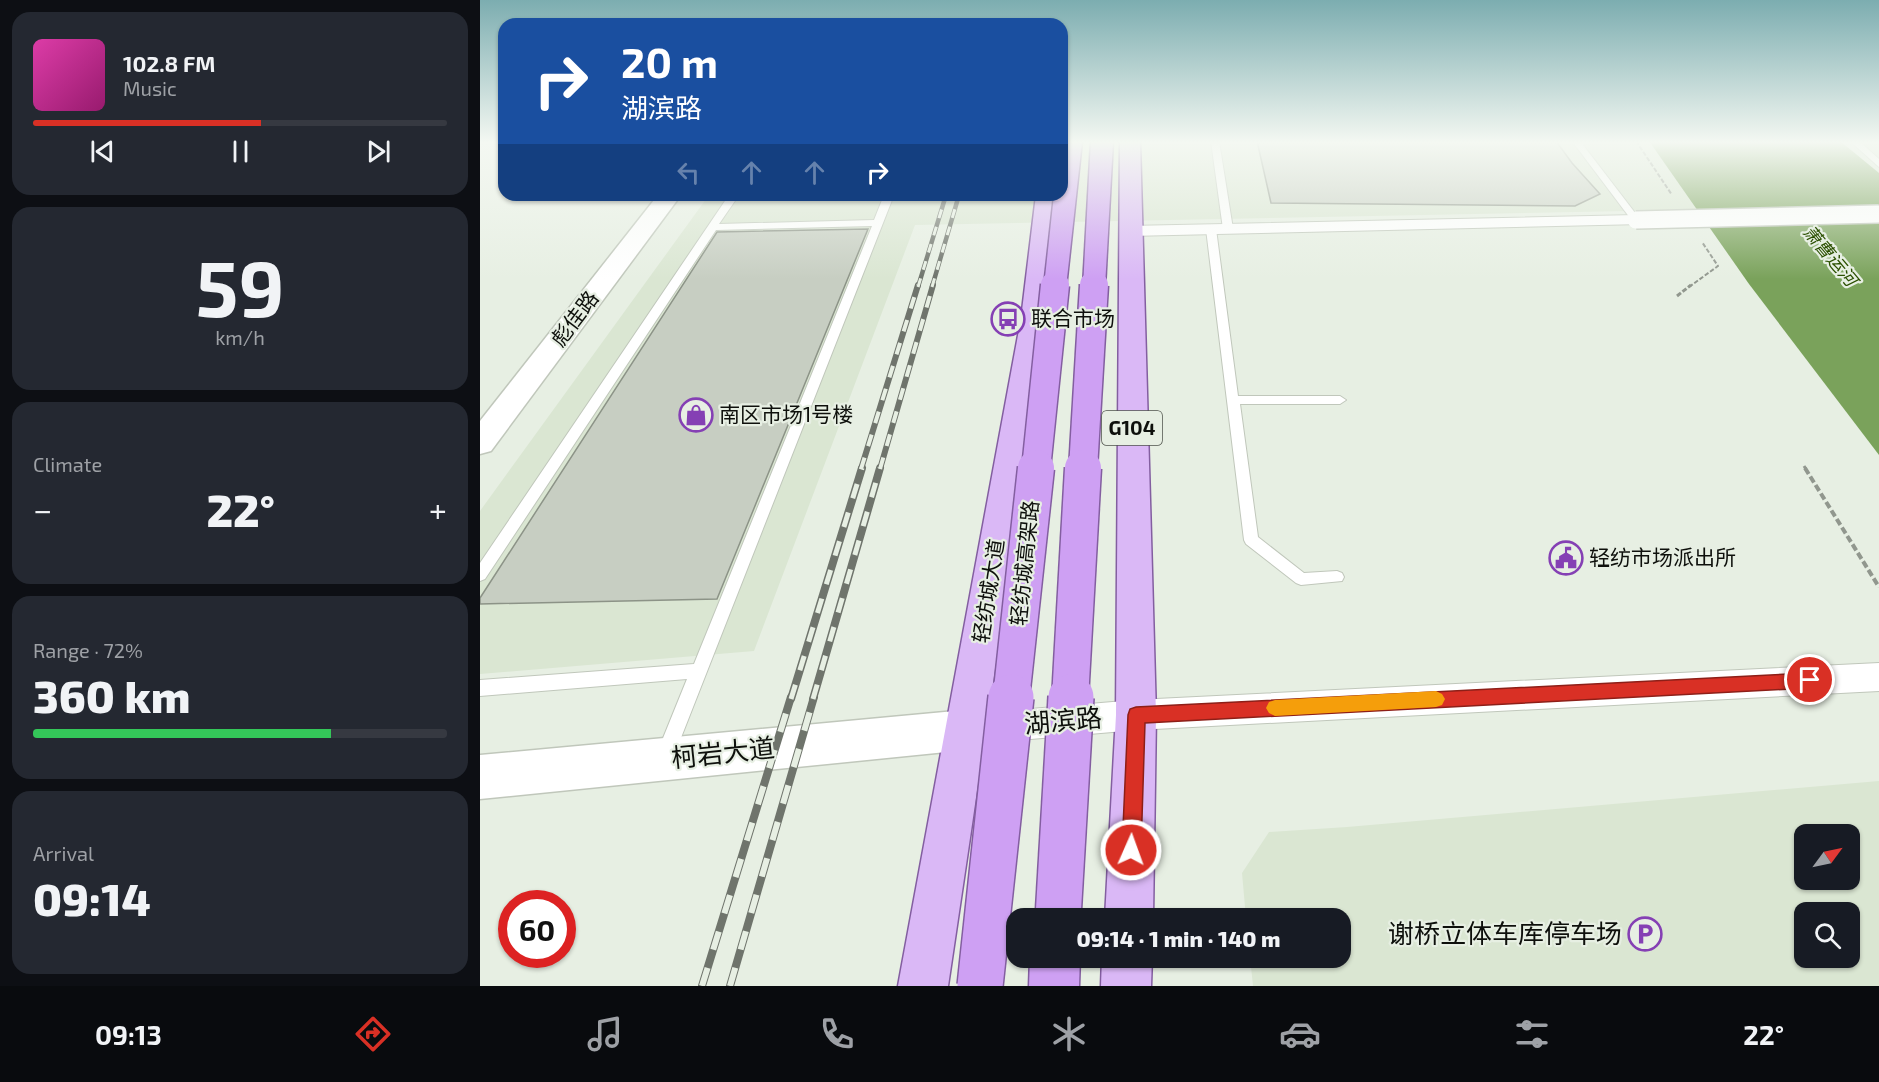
<!DOCTYPE html>
<meta charset="utf-8">
<style>
body{margin:0;font-family:"Exo 2","Noto Sans SC",sans-serif;background:#242831;color:#f1f3f6;height:100vh;display:flex;flex-direction:column;font-size:22px;white-space:nowrap}
*{box-sizing:border-box;margin:0}
p{font-size:20px;color:#9ea1a6}
.icon{flex:none;width:33px;height:33px;fill:none;stroke:currentColor;stroke-width:2;stroke-linecap:round;stroke-linejoin:round}
.map{position:relative;flex:1;overflow:hidden}
.sheet{display:flex;flex-direction:column;gap:12px;padding:12px;background:#0d0f14;width:480px}
.sheet>*{flex:none}
.hud{position:absolute;left:18px;top:18px;width:570px;height:183px;border-radius:18px;box-shadow:0 2px 4px #0004;background:#1a4fa0;color:#fff;overflow:hidden}
.needle{width:39px;rotate:57deg}
.fabs{position:absolute;left:1314px;top:824px;display:grid;gap:12px}
.fabs a{display:grid;place-items:center;width:66px;height:66px;border-radius:12px;background:#171b24;box-shadow:0 2px 4px #0004;font-size:30px}
.speed{position:absolute;left:18px;top:890px;display:flex;gap:12px;font-size:30px;font-weight:700;text-align:center}
.speed>*{display:grid;place-content:center;width:78px;height:78px;border-radius:50%;background:#171b24;box-shadow:0 2px 4px #0004;line-height:1}
.speed .limit{border:9px solid #d22;background:#fff;color:#111}
.pin{position:absolute;display:grid;place-items:center;width:51px;height:51px;color:#fff;margin:-26px;border:3px solid #fff;border-radius:50%;box-shadow:0 2px 6px #0007}
.me{position:absolute;width:66px;margin:-33px;rotate:2deg;stroke-linejoin:round;filter:drop-shadow(0 0 4px #0008)}
.turn{display:flex;align-items:center;gap:21px;height:126px;padding:0 24px;font-size:27px}
.turn .icon{width:78px;height:78px;stroke-width:2.5}
.turn b{display:block;font-size:42px;line-height:51px}
.lanes{display:flex;align-items:center;height:57px;padding:0 24px;background:#0003;justify-content:center;gap:30px;direction:ltr}
.lanes .off{opacity:.35}
.big{font-size:45px;font-weight:800;line-height:1.1}
.sheet .widget{flex:1;display:flex;flex-direction:column;justify-content:center;gap:9px;min-width:0;padding:0 21px;border-radius:18px;background:#242831}
.sheet .dial{align-items:center;gap:0}
.dial b{font-size:78px;line-height:1}
.song{display:flex;align-items:center;gap:18px}
.cover{width:72px;height:72px;border-radius:9px;background:linear-gradient(135deg,hsl(320 70% 55%),hsl(320 70% 35%))}
.played{height:6px;border-radius:3px;background:linear-gradient(90deg,#d93025 55%,#363941 55%)}
.keys{display:flex;justify-content:space-around;direction:ltr}
.heat{display:flex;justify-content:space-between;align-items:center;font-size:33px;direction:ltr}
.charge{height:9px;border-radius:4px;background:linear-gradient(90deg,#34c759 72%,#363941 0)}
.trip{position:absolute;left:526px;top:908px;width:345px;height:60px;border-radius:18px;background:#171b24;box-shadow:0 2px 4px #0004;font-weight:800;line-height:60px;text-align:center}
.tab-bar{display:flex;height:96px;justify-content:space-around;align-items:center;background:#090b0e;color:#9ea1a6}
.tab-bar .icon{width:42px;height:42px}
.tab-bar .on{color:#d93025}
.tab-bar b{font-size:27px;color:#f1f3f6}
main{display:flex;flex:1;min-height:0}
.map>svg:first-child{display:block}
.built{fill:#dae6d2;fill-rule:evenodd}
.water{fill:#7aa25b}
.building{fill:#c7cec2;stroke:#8c9387;stroke-width:1.5}
.lines{fill:none;stroke-linecap:round;stroke-linejoin:round}
.service-casing{stroke:#c0c7bb;stroke-width:2}
.minor-casing{stroke:#c0c7bb;stroke-width:2}
.tertiary-casing{stroke:#c0c7bb;stroke-width:3}
.primary-casing{stroke:#835ea0;stroke-width:3}
.trunk-casing{stroke:#835ea0;stroke-width:3}
.path-far2{stroke:#91978e;stroke-width:2;stroke-dasharray:4.5 2;stroke-linecap:butt}
.path-far1{stroke:#91978e;stroke-width:3;stroke-dasharray:5 2;stroke-linecap:butt}
.path{stroke:#91978e;stroke-width:4;stroke-dasharray:7 3;stroke-linecap:butt}
.service{fill:#fff;fill-rule:evenodd}
.minor{fill:#fff;fill-rule:evenodd}
.tertiary{fill:#fff;fill-rule:evenodd}
.primary{fill:#dab8f6;fill-rule:evenodd}
.trunk{fill:#cea0f3;fill-rule:evenodd}
.rail-far3-casing{stroke:#6f746c;stroke-width:4.5}
.rail-far2-casing{stroke:#6f746c;stroke-width:6}
.rail-far1-casing{stroke:#6f746c;stroke-width:8}
.rail-casing{stroke:#6f746c;stroke-width:8}
.rail-far3{stroke:#e7efe3;stroke-width:3;stroke-dasharray:9;stroke-linecap:butt}
.rail-far2{stroke:#e7efe3;stroke-width:4;stroke-dasharray:12;stroke-linecap:butt}
.rail-far1{stroke:#e7efe3;stroke-width:5;stroke-dasharray:15;stroke-linecap:butt}
.rail{stroke:#e7efe3;stroke-width:6;stroke-dasharray:19;stroke-linecap:butt}
.minor-bridge-casing{stroke:#c0c7bb;stroke-width:20;stroke-linecap:butt}
.trunk-bridge-far3-casing{stroke:#835ea0;stroke-width:25;stroke-linecap:butt}
.trunk-bridge-far2-casing{stroke:#835ea0;stroke-width:31;stroke-linecap:butt}
.trunk-bridge-far1-casing{stroke:#835ea0;stroke-width:39;stroke-linecap:butt}
.trunk-bridge-casing{stroke:#835ea0;stroke-width:48;stroke-linecap:butt}
.minor-bridge{stroke:#fff;stroke-width:17}
.trunk-bridge-far3{stroke:#cea0f3;stroke-width:22}
.trunk-bridge-far2{stroke:#cea0f3;stroke-width:28}
.trunk-bridge-far1{stroke:#cea0f3;stroke-width:36}
.trunk-bridge{stroke:#cea0f3;stroke-width:45}
.route{fill:#d93025;stroke:#8d1f18;stroke-width:1.5}
.slow{fill:#f59e0b}
.labels{text-anchor:middle;stroke-width:4.5;stroke-linejoin:round;paint-order:stroke}
.far-water-label{font-size:18px;font-style:italic;fill:#2b5000;stroke:#e7efe3}
.shield{fill:#e7efe3;stroke:#4f534c;stroke-width:1.5}
.shield-label{font-size:20px;font-weight:bold;fill:#0e100c}
.street-label{font-size:21px;fill:#0e100c;stroke:#e7efe3}
.poi-label{font-size:21px;fill:#0e100c;stroke:#e7efe3;text-anchor:start}
.near-street-label{font-size:26px;fill:#0e100c;stroke:#e7efe3}
.near-poi-label{font-size:26px;fill:#0e100c;stroke:#e7efe3;text-anchor:end}
</style>
<main>
<section class="sheet">
<div class="widget">
<div class="song"><i class="cover"></i><div><b>102.8 FM</b><p>Music</p></div></div>
<div class="played"></div>
<div class="keys"><svg class="icon" aria-label="previous" viewBox="0 0 24 24"><path d="M18 5L8 12l10 7zM5 5v14"/></svg><svg class="icon" aria-label="pause" viewBox="0 0 24 24"><path d="M8 5v14M16 5v14"/></svg><svg class="icon" aria-label="next" viewBox="0 0 24 24"><path d="M6 5l10 7-10 7zM19 5v14"/></svg></div>
</div>
<div class="widget dial"><b>59</b><p>km/h</p></div>
<div class="widget"><p>Climate</p>
<div class="heat"><a>−</a><b class="big">22°</b><a>+</a></div>
</div>
<div class="widget"><p>Range · 72%</p><b class="big">360 km</b><div class="charge"></div></div>
<div class="widget"><p>Arrival</p><b class="big">09:14</b></div>
</section>
<div class="map">
<svg width="1399" height="986" viewBox="0 0 1399 986">
<rect width="100%" height="100%" fill="#e7efe3"/>
<g class="built">
<path d="M582,141h817v65l-964,19 -161,426 -274,23v-163l229,-316h353z"/>
<path d="M1399,781v205h-626l-3,-29h91v-39h-95l-4,-45 27,-41 78,-5zM1324,834h46v45h-46zM1324,912h46v45h-46z"/>
</g>
<path class="water" d="M1169,141h191l39,32v282l-130,-171z"/>
<g class="building">
<path d="M777,141h299l16,22 28,31 -25,12 -304,-3z"/>
<path d="M388,229l-151,370 -237,5v-6l237,-366z"/>
</g>
<g class="lines">
<defs>
<g id="service">
<path d="M731,141h8l14,88 -5,3 -5,-3z"/>
<path d="M1092,141h8l59,77v4h-6z"/>
<path d="M1370,141h9l20,18v8z"/>
<path d="M249,195h10l-20,29 155,-4 10,-25h10l-219,558 -3,6 -6,3 -6,-3 -3,-6 30,-74 -207,17v-16l214,-16 178,-438 -156,4 -231,349 -5,2v-18z"/>
<path d="M731,226l5,3 22,167h102l6,4 -6,4h-100l18,133 46,36 33,-2 5,2 2,4 -2,4 -41,4 -5,-2 -50,-39 -2,-4 -38,-311z"/>
</g>
<g id="minor">
<path d="M1156,215l6,1 3,4 -3,4 -513,12 -6,-1 -3,-4 3,-4 6,-1z"/>
<path d="M1399,663v28l-743,39 -140,12 -11,-4 -5,-11 5,-11 11,-4 140,-12z"/>
</g>
<g id="tertiary">
<path d="M178,195h23l-190,256 -11,3v-33z"/>
<path d="M486,710l15,6 6,14 -6,14 -15,6 -486,49v-44z"/>
</g>
<g id="primary">
<path d="M640,141h20l16,574 -3,203h-48l11,-203z"/>
<path d="M556,195h22l-11,124 -99,667h-50l123,-667z"/>
<path d="M622,957h50l-1,29h-50z"/>
</g>
<path id="trunk" d="M550,957h50l-1,29h-50z"/>
</defs>
<use href="#service" class="service-casing"/>
<use href="#minor" class="minor-casing"/>
<use href="#tertiary" class="tertiary-casing"/>
<use href="#primary" class="primary-casing"/>
<use href="#trunk" class="trunk-casing"/>
<g class="path-far2">
<path d="M1156,141l36,54"/>
<path d="M1209,287l29,-21 -16,-24"/>
</g>
<g class="path-far1">
<path d="M1197,296l14,-11"/>
<path d="M1324,466l2,3"/>
</g>
<path class="path" d="M1325,468l74,119"/>
<use href="#service" class="service"/>
<use href="#minor" class="minor"/>
<use href="#tertiary" class="tertiary"/>
<use href="#primary" class="primary"/>
<use href="#trunk" class="trunk"/>
<defs>
<g id="rail-far3">
<path d="M438,287l28,-92"/>
<path d="M452,287l27,-92"/>
</g>
<g id="rail-far2">
<path d="M381,469l57,-184"/>
<path d="M400,469l53,-184"/>
</g>
<g id="rail-far1">
<path d="M311,699l71,-231"/>
<path d="M333,699l67,-231"/>
</g>
<g id="rail">
<path d="M222,986l89,-289"/>
<path d="M250,986l84,-289"/>
</g>
</defs>
<use href="#rail-far3" class="rail-far3-casing"/>
<use href="#rail-far2" class="rail-far2-casing"/>
<use href="#rail-far1" class="rail-far1-casing"/>
<use href="#rail" class="rail-casing"/>
<use href="#rail-far3" class="rail-far3"/>
<use href="#rail-far2" class="rail-far2"/>
<use href="#rail-far1" class="rail-far1"/>
<use href="#rail" class="rail"/>
<defs>
<path id="minor-bridge" d="M1156,220l243,-6"/>
<g id="trunk-bridge-far3">
<path d="M575,287l16,-146"/>
<path d="M614,287l8,-146"/>
</g>
<g id="trunk-bridge-far2">
<path d="M556,469l19,-184"/>
<path d="M603,469l11,-184"/>
</g>
<g id="trunk-bridge-far1">
<path d="M531,699l25,-231"/>
<path d="M590,699l13,-231"/>
</g>
<g id="trunk-bridge">
<path d="M578,918l13,-221"/>
<path d="M500,986l31,-289"/>
</g>
</defs>
<use href="#minor-bridge" class="minor-bridge-casing"/>
<use href="#trunk-bridge-far3" class="trunk-bridge-far3-casing"/>
<use href="#trunk-bridge-far2" class="trunk-bridge-far2-casing"/>
<use href="#trunk-bridge-far1" class="trunk-bridge-far1-casing"/>
<use href="#trunk-bridge" class="trunk-bridge-casing"/>
<use href="#minor-bridge" class="minor-bridge"/>
<use href="#trunk-bridge-far3" class="trunk-bridge-far3"/>
<use href="#trunk-bridge-far2" class="trunk-bridge-far2"/>
<use href="#trunk-bridge-far1" class="trunk-bridge-far1"/>
<use href="#trunk-bridge" class="trunk-bridge"/>
</g>
<linearGradient id="sky" x2="0" y2="1"><stop stop-color="#7cadb0"/><stop offset="0.51" stop-color="#f4f8f2"/><stop offset="1" stop-color="#f4f8f2" stop-opacity="0"/></linearGradient>
<rect width="1399" height="279" fill="url(#sky)"/>
<path class="route" d="M1330,673l5,2 3,5 -3,5 -5,3 -665,35 -4,127 -3,7 -7,3 -6,-3 -3,-7 6,-135 2,-6 6,-2z"/>
<path class="slow" d="M956,691l6,3 3,5 -3,6 -6,2 -161,9 -6,-3 -3,-5 3,-6 6,-2z"/>
<defs>
<symbol id="bus-ring" viewBox="-11 -11 22 22"><circle r="9.5" fill="#e7efe3" stroke="#8540b4" stroke-width="1.5"/><path d="M-5-6H5V4H4V6H2V4H-2V6H-4V4H-5ZM-3.5-4V0h7V-4ZM-3.5 1.2v1.5H-2V1.2ZM2 1.2v1.5H3.5V1.2Z" fill="#8540b4"/></symbol>
<symbol id="shop-ring" viewBox="-11 -11 22 22"><circle r="9.5" fill="#e7efe3" stroke="#8540b4" stroke-width="1.5"/><path d="M-5-2.5h2.3a2.7 3.5 0 0 1 5.4 0H5L5.5 6h-11ZM-1.5-2.5h3a1.5 2.3 0 0 0-3 0Z" fill="#8540b4"/></symbol>
<symbol id="civic-ring" viewBox="-11 -11 22 22"><circle r="9.5" fill="#e7efe3" stroke="#8540b4" stroke-width="1.5"/><path d="M-.6-6.5H3V-4.5H.6V-3L4-1V1h2V6H-6V1h2V-1L-.6-3ZM-1.2 2.5V6h2.4V2.5Z" fill="#8540b4"/></symbol>
<symbol id="parking-ring" viewBox="-11 -11 22 22"><circle r="9.5" fill="#e7efe3" stroke="#8540b4" stroke-width="1.5"/><path d="M-3.5-5.5H1a3.5 3.5 0 0 1 0 7H-1V5.5H-3.5ZM-1-3.4V-.6H.8a1.4 1.4 0 0 0 0-2.8Z" fill="#8540b4"/></symbol>
</defs>
<g fill-rule="evenodd">
<use href="#bus-ring" x="509" y="300" width="38" height="38"/>
<use href="#shop-ring" x="197" y="396" width="38" height="38"/>
<use href="#civic-ring" x="1067" y="539" width="38" height="38"/>
<use href="#parking-ring" x="1146" y="915" width="38" height="38"/>
</g>
<g class="labels">
<g class="far-water-label">
<text transform="translate(1350 256) rotate(50)" y="6">萧曹运河</text>
</g>
<rect class="shield" x="622" y="411" width="60" height="34" rx="4.5"/>
<g class="shield-label">
<text x="652" y="435">G104</text>
</g>
<g class="street-label">
<text transform="translate(95 319) rotate(-53)" y="7">彪佳路</text>
<text transform="translate(545 563) rotate(-84)" y="7">轻纺城高架路</text>
<text transform="translate(509 591) rotate(-81)" y="7">轻纺城大道</text>
</g>
<g class="poi-label">
<text x="551" y="326">联合市场</text>
<text x="239" y="422">南区市场1号楼</text>
<text x="1109" y="565">轻纺市场派出所</text>
</g>
<g class="near-street-label">
<text transform="translate(583 721) rotate(-5)" y="9">湖滨路</text>
<text transform="translate(243 753) rotate(-6)" y="9">柯岩大道</text>
</g>
<g class="near-poi-label">
<text x="1142" y="943">谢桥立体车库停车场</text>
</g>
</g>
</svg>
<div class="fabs">
<a><svg class="needle" viewBox="-14 -14 28 28"><path d="M0-13l5 13h-10z" fill="#e53935"/><path d="M0 13l5-13h-10z" fill="#9ea1a6"/></svg></a>
<a><svg class="icon" aria-label="search" viewBox="0 0 24 24"><circle cx="10" cy="10" r="6"/><path d="M15 15l6 6"/></svg></a>
</div>
<div class="speed"><div class="limit">60</div></div>
<div class="pin" style="left:1330px;top:680px;background:#d93025"><svg class="icon" aria-label="arrive" viewBox="0 0 24 24"><path d="M6 21V4h12l-3 4 3 4H6"/></svg></div>
<svg class="me" style="left:651px;top:850px" viewBox="-20 -20 40 40"><circle r="17" fill="#d93025" stroke="#fff" stroke-width="3"/><path d="M0-11L8 9 0 5-8 9z" fill="#fff"/></svg>
<div class="trip">09:14 · 1 min · 140 m</div>
<div class="hud">
<div class="turn"><svg class="icon" aria-label="right" viewBox="0 0 24 24"><path d="M7 20v-9h11M14 6l5 5-5 5"/></svg><div><b>20 m</b>湖滨路</div></div>
<div class="lanes"><svg class="icon off" aria-label="left" viewBox="0 0 24 24"><path d="M17 20v-9H6M10 6l-5 5 5 5"/></svg><svg class="icon off" aria-label="ahead" viewBox="0 0 24 24"><path d="M12 20V5M6 11l6-6 6 6"/></svg><svg class="icon off" aria-label="ahead" viewBox="0 0 24 24"><path d="M12 20V5M6 11l6-6 6 6"/></svg><svg class="icon" aria-label="right" viewBox="0 0 24 24"><path d="M7 20v-9h11M14 6l5 5-5 5"/></svg></div>
</div>
</div>
</main>
<nav class="tab-bar">
<b>09:13</b>
<svg class="icon on" aria-label="directions" viewBox="0 0 24 24"><path d="M12 3l9 9-9 9-9-9zM9 14v-3h6M13 9l2 2-2 2"/></svg>
<svg class="icon" aria-label="music" viewBox="0 0 24 24"><path d="M9 18V5l10-2v13"/><circle cx="6" cy="18" r="3"/><circle cx="16" cy="16" r="3"/></svg>
<svg class="icon" aria-label="phone" viewBox="0 0 24 24"><path d="M5 4h4l2 5-3 2q2 4 5 5l2-3 5 2v4C11 20 4 13 5 4z"/></svg>
<svg class="icon" aria-label="climate" viewBox="0 0 24 24"><path d="M12 3v18M4 7l16 10M4 17L20 7"/></svg>
<svg class="icon" aria-label="car" viewBox="0 0 24 24"><path d="M5 17H2v-5l4-1 3-4h7l3 4 3 1v5h-3M9 17h6M6 11h13"/><circle cx="7" cy="17" r="2"/><circle cx="17" cy="17" r="2"/></svg>
<svg class="icon" aria-label="filters" viewBox="0 0 24 24"><path d="M4 7h16M4 17h16"/><circle cx="9" cy="7" r="2"/><circle cx="15" cy="17" r="2"/></svg>
<b>22°</b>
</nav>
